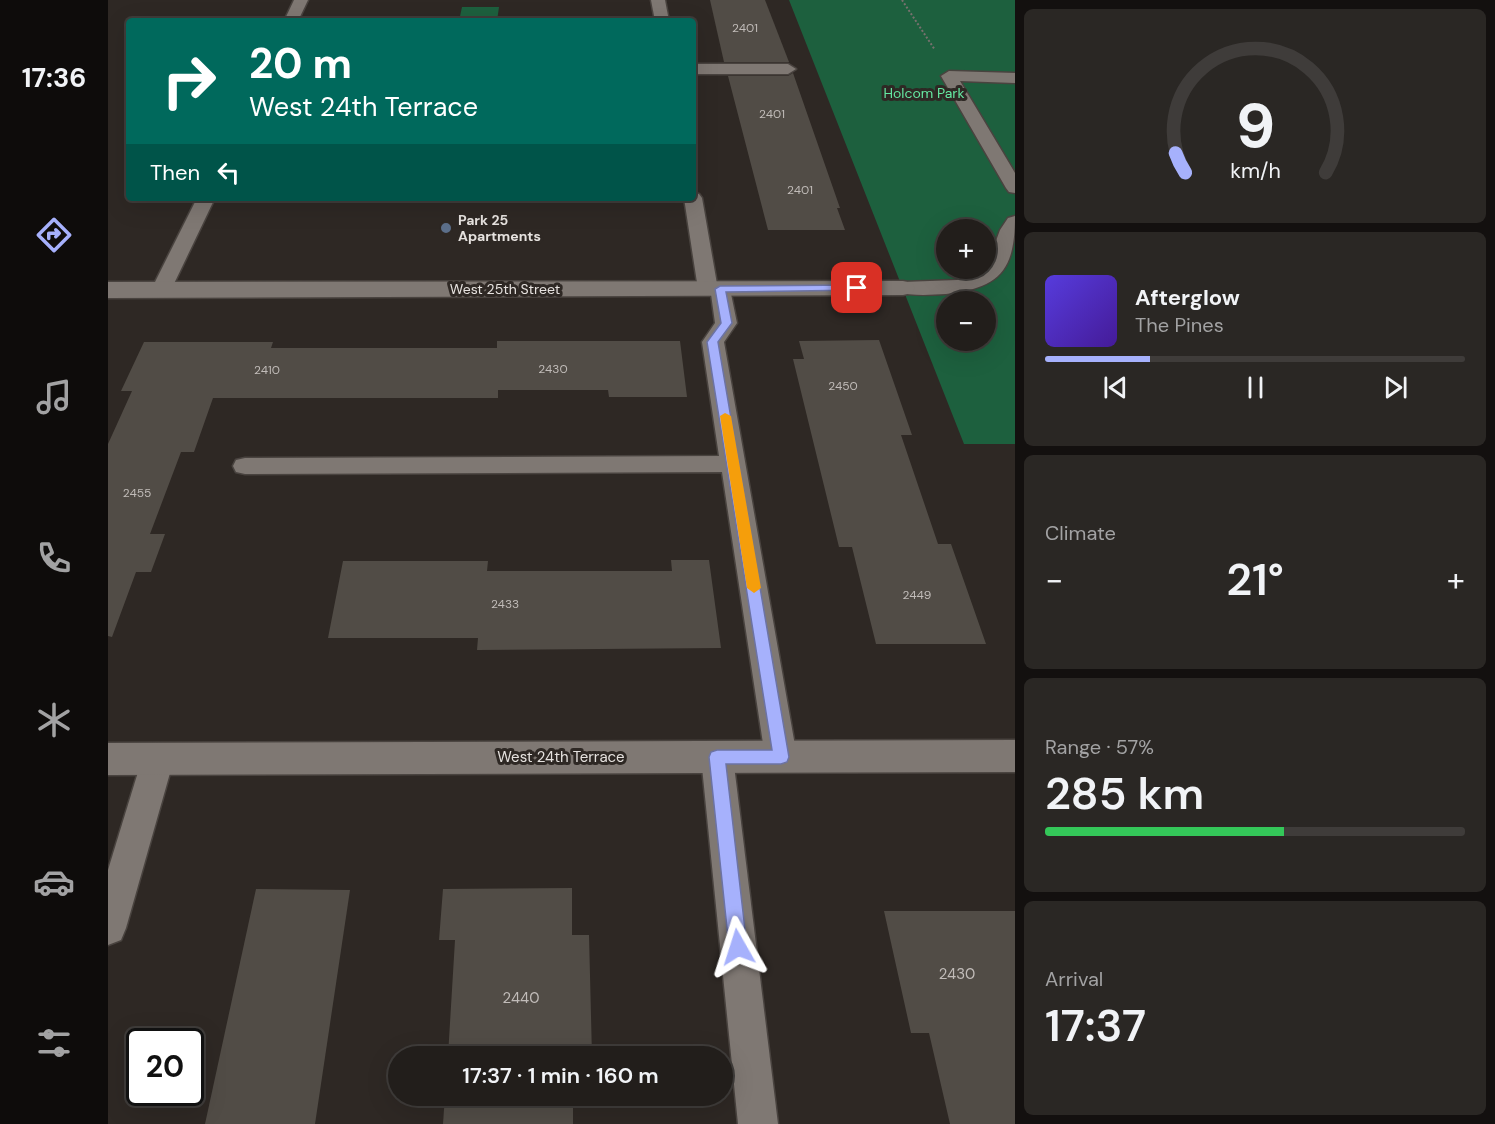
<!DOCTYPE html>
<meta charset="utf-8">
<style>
body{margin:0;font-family:"DM Sans",sans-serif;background:#2a2724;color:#f1f3f6;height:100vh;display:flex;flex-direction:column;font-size:22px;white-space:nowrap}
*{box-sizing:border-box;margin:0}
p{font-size:20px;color:#a2a2a3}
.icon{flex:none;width:33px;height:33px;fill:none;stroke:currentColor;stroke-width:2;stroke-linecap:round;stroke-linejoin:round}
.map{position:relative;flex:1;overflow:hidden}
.drawer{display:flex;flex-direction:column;gap:9px;padding:9px;background:#13100f;width:480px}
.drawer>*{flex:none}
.top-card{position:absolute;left:18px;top:18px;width:570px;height:183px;border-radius:6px;box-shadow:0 6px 24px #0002,0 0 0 2px #3f3c3a;background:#00695c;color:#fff;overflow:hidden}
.buttons{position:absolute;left:828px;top:219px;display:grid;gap:12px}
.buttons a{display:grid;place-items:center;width:60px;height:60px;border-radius:50%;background:#221e1b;box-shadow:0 6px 24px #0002,0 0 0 2px #3f3c3a;font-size:30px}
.speed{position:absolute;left:18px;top:1028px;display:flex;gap:12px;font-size:30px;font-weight:700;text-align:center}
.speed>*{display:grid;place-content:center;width:78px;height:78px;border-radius:50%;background:#221e1b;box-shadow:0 6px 24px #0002,0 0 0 2px #3f3c3a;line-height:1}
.speed .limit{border:3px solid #111;border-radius:9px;background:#fff;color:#111}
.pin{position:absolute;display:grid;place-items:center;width:51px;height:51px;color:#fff;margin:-26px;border-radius:12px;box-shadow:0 3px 9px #0006}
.me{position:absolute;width:66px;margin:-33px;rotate:354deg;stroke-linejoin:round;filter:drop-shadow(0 0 4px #0008)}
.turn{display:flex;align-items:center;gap:21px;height:126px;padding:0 24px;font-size:27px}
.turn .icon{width:78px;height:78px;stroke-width:2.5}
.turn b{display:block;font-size:42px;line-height:51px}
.then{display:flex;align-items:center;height:57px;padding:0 24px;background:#0003;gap:12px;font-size:22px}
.big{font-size:45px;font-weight:600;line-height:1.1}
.drawer .card{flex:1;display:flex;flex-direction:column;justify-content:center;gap:9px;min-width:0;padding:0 21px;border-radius:9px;background:#2a2724}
.drawer .dial{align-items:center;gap:0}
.dial svg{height:156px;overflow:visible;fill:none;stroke:#3f3c3a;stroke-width:7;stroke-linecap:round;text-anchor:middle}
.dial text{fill:#f1f3f6;stroke:none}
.song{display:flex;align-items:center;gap:18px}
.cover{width:72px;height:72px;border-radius:9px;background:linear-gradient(135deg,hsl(250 70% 55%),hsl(260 70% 35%))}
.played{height:6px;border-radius:3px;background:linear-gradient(90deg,#a6b1fc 25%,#3f3c3a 25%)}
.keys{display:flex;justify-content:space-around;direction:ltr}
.heat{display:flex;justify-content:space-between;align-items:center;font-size:33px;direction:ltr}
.charge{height:9px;border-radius:4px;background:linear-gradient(90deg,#34c759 57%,#3f3c3a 0)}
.trip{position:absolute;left:280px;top:1046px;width:345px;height:60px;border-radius:30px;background:#221e1b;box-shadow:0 6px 24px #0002,0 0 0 2px #3f3c3a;font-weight:600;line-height:60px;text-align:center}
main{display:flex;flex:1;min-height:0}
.dock{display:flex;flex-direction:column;width:108px;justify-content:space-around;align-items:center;background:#0e0c0b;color:#a2a2a3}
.dock .icon{width:42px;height:42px}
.dock .selected{color:#a6b1fc}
.dock b{font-size:27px;color:#f1f3f6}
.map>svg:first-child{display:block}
.green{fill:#1d603e;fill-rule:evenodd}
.building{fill:#514c46}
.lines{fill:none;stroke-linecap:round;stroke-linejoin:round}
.service-casing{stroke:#49433f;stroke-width:3}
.minor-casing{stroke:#49433f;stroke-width:3}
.path{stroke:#77716e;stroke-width:2;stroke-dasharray:2 2;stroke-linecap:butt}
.service{fill:#7f7873;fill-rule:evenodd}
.minor{fill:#7f7873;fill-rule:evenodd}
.route{fill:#a6b1fc;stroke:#6c73a4;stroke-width:1.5}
.slow{fill:#f59e0b}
.service-dot{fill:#5c6f8a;stroke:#2e2824;stroke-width:2}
.labels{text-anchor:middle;stroke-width:6;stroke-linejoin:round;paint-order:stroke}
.number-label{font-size:12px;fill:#c1bcb9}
.far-park-label{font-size:14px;fill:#65e9a2;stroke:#2e2824}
.far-poi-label{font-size:14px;font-weight:bold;fill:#e6e2df;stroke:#2e2824;text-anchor:start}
.far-street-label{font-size:14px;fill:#e6e2df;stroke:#2e2824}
.street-label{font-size:15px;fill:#e6e2df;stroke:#2e2824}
.near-number-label{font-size:15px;fill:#c1bcb9}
</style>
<main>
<nav class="dock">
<b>17:36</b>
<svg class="icon selected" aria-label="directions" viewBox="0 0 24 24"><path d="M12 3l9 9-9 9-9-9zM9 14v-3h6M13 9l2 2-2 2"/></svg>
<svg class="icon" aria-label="music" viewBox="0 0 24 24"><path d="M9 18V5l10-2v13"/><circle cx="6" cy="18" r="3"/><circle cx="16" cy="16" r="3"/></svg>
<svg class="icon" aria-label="phone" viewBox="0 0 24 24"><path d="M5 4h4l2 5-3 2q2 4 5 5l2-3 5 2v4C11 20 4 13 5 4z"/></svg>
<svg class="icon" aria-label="climate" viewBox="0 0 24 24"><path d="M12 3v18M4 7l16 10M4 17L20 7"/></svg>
<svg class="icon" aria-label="car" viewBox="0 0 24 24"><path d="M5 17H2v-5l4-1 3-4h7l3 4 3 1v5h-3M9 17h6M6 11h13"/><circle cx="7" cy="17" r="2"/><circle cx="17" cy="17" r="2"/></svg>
<svg class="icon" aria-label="filters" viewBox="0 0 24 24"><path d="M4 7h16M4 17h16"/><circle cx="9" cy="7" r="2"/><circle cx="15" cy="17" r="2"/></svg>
</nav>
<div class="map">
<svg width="907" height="1124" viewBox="0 0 907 1124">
<rect width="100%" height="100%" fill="#2e2824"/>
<g class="green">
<path d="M681,0h226v444h-51zM838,230h40v38h-40zM838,302h40v38h-40z"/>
<path d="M354,7h37l-2,14h-38z"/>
</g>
<g class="building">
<path d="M602,0h55l24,62h-65z"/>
<path d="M685,73l47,135h-3l8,22h-77l-40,-154h60z"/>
<path d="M771,340l33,95h-11l37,109h13l35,100h-110l-24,-97h-13l-46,-188h11l-5,-18z"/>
<path d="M389,341h183l7,56h-78l-1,-7h-110v8h-285l-19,54h-13l-31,82h15l-14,38h-15l-24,65 -4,-1v-192l24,-53h-11l23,-49h129l-2,6h226z"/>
<path d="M563,560h38l12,88 -244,2 1,-12h-150l15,-77h145l-1,10h185z"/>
<path d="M464,888v47h17l3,121h-144l7,-116h-16l4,-51z"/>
<path d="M148,889l94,1 -35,234h-110z"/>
<path d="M776,911h131v213h-65l-21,-91h-18z"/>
<path d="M337,1095h128v29h-130z"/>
</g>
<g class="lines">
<defs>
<g id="service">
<path d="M186,0h14l-10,21h-14z"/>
<path d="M543,0h14l4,21h-14z"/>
<path d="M585,64h95l8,5 -8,5h-95z"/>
<path d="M841,71l66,2v10l-55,-2 55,92v20l-6,-1 -3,-4 -65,-112z"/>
<path d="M585,193l6,1 3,4 15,86 10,1 3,4 7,34 -13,19 73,415 -5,9 -11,4 -11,-4 -5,-9 -43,-285 -477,2 -9,-2 -3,-6 3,-6 9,-2 474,-2 -17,-114 13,-19 -4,-29 -10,-1 -3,-4 -14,-91h9z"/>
<path d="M89,198h18l-44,92 -3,4h-14l-3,-4z"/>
<path d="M907,216c0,53 -14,72 -69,78 -16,1 -35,2 -50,-2l-3,-4 3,-4 7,-2 54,-2 29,-12 14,-38 8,-12z"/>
<path d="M609,744l11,4 5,9 45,367h-40l-37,-367 5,-9z"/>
<path d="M50,746l11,4 5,9 -48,169 -5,12 -13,5v-75l34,-111 5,-9z"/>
</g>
<g id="minor">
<path d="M795,281l9,2 3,5 -3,5 -9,2 -795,3v-16z"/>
<path d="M907,740v32l-907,3v-32z"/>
</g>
</defs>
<use href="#service" class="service-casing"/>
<use href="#minor" class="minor-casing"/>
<path class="path" d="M794,0l33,50"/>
<use href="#service" class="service"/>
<use href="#minor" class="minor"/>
</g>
<path class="route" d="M749,285l4,1v4l-135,2 6,31 -14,19 71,415 -2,5 -6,2h-55l21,183 -2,6 -7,3 -6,-3 -3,-6 -20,-190 2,-5 6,-2h55l-65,-408 14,-19 -6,-34 5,-3z"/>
<path class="slow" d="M617,413l6,3 30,172 -7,5 -7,-5 -27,-172z"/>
<circle class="service-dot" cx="338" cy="228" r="6"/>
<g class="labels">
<g class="number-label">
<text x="637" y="32">2401</text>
<text x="664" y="118">2401</text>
<text x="692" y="194">2401</text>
<text x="445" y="373">2430</text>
<text x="159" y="374">2410</text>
<text x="735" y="390">2450</text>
<text x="29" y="497">2455</text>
<text x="809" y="599">2449</text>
<text x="397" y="608">2433</text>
</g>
<g class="far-park-label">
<text x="816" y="98">Holcom Park</text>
</g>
<g class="far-poi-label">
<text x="350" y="225">Park 25<tspan x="350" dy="16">Apartments</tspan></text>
</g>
<g class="far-street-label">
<text x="397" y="294">West 25th Street</text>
</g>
<g class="street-label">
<text x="453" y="762">West 24th Terrace</text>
</g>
<g class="near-number-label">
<text x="849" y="979">2430</text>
<text x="413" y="1003">2440</text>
</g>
</g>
</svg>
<div class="buttons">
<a>+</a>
<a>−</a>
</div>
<div class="speed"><div class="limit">20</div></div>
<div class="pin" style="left:749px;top:288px;background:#d93025"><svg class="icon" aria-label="arrive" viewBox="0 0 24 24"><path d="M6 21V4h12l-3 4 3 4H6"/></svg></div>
<svg class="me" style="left:630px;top:947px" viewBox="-20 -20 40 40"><path d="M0-17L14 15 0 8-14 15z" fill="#a6b1fc" stroke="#fff" stroke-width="4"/></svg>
<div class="trip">17:37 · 1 min · 160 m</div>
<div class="top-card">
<div class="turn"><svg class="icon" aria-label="right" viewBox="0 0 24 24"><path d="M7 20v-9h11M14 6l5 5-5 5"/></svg><div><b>20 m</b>West 24th Terrace</div></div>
<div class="then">Then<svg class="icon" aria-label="left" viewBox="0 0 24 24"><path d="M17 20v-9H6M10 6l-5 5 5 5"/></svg></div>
</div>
</div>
<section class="drawer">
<div class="card dial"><svg viewBox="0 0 100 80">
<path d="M14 69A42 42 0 1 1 86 69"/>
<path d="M14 69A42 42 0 0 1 9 59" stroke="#a6b1fc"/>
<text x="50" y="56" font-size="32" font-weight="700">9</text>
<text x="50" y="72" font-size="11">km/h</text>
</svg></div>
<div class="card">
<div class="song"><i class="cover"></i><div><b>Afterglow</b><p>The Pines</p></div></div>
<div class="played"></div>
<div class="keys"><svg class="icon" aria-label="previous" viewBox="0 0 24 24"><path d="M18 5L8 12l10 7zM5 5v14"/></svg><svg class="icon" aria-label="pause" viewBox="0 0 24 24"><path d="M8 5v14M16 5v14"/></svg><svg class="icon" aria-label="next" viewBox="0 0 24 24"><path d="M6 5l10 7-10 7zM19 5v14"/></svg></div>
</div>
<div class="card"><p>Climate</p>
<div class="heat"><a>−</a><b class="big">21°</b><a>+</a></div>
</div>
<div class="card"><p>Range · 57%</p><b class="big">285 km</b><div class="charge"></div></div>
<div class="card"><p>Arrival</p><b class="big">17:37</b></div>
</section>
</main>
